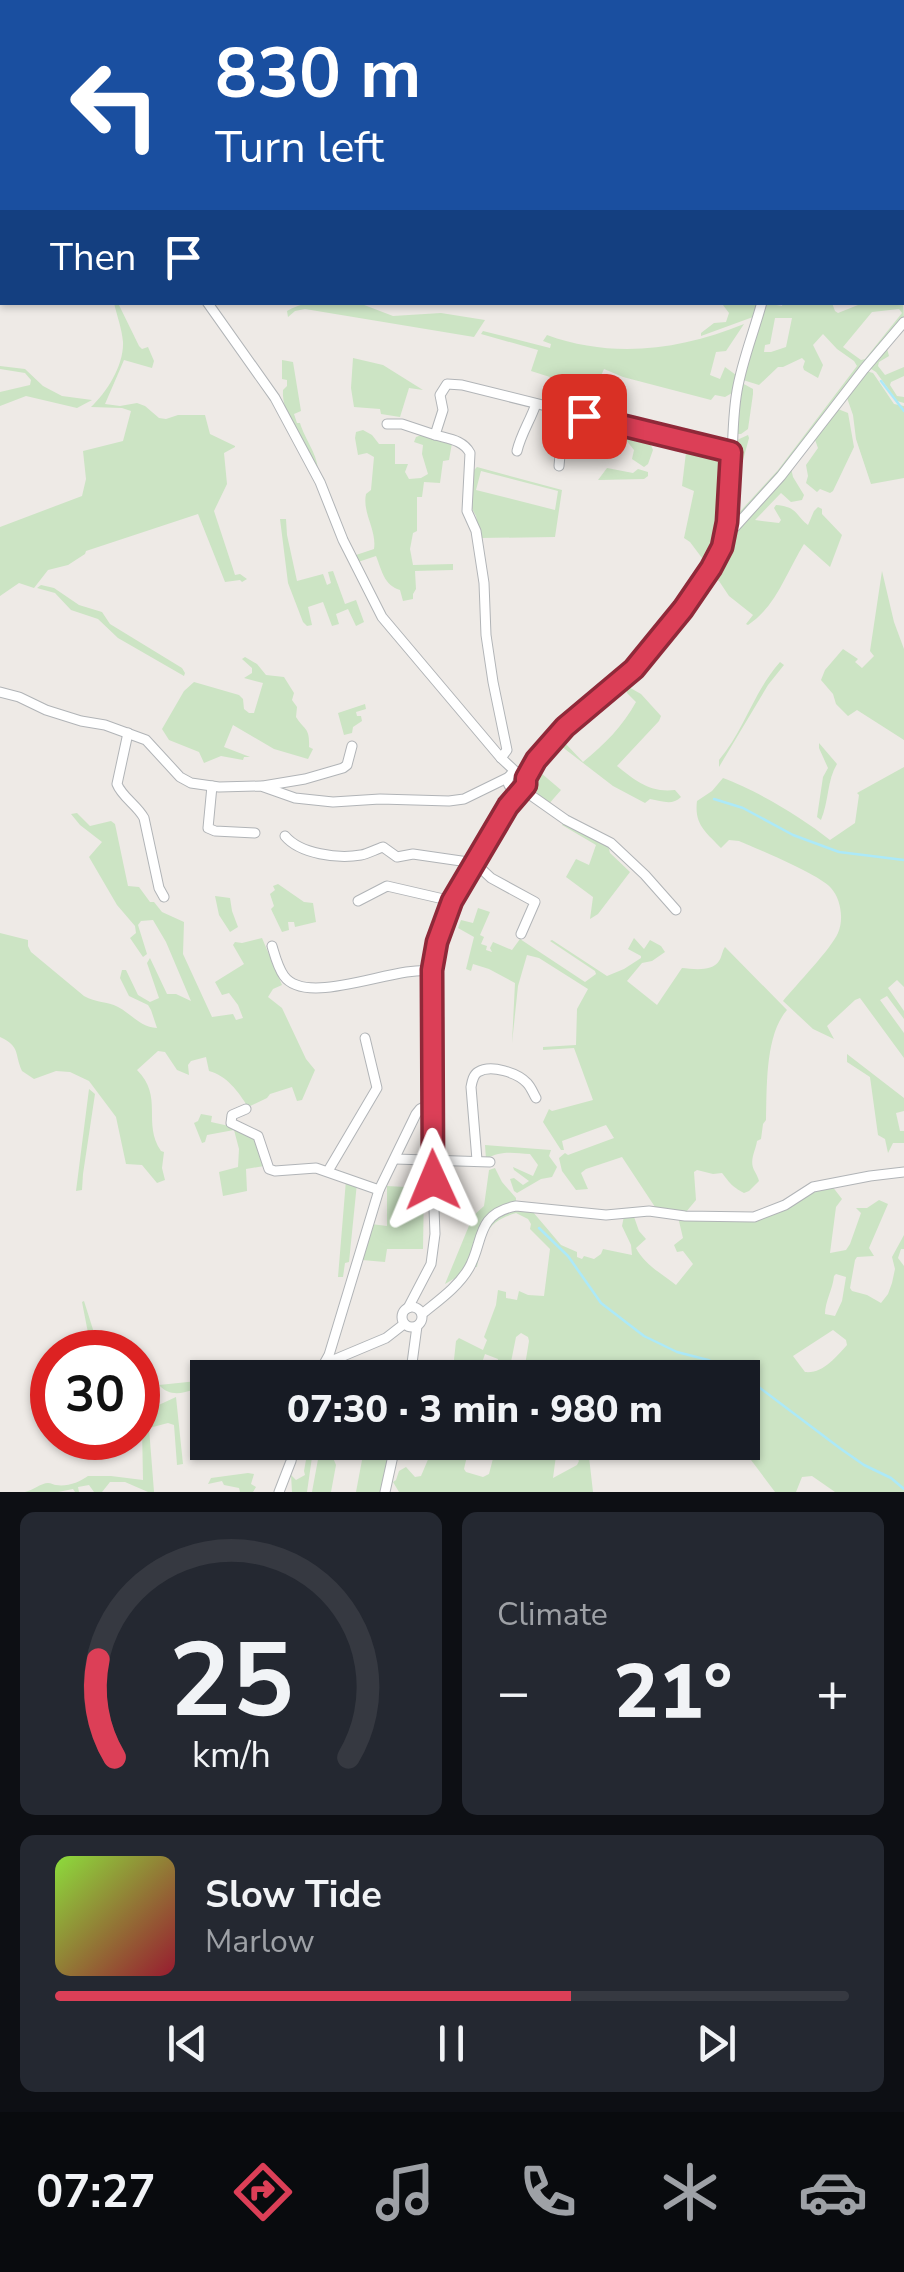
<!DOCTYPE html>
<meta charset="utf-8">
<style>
body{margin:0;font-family:"Nunito Sans",sans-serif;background:#242831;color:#f1f3f6;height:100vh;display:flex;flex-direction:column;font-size:38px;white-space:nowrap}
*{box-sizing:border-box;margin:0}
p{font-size:32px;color:#9ea1a6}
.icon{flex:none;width:55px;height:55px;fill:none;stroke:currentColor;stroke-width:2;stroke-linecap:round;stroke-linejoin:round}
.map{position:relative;height:1492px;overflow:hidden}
.sheet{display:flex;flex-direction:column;gap:20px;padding:20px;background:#0d0f14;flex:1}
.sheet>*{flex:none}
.hud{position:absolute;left:0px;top:0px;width:905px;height:305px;box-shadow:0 2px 8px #0004;background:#1a4fa0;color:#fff;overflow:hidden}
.speed{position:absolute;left:30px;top:1330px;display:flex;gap:20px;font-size:50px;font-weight:700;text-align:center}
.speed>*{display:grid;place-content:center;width:130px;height:130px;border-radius:50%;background:#171b24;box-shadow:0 2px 8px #0004;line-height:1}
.speed .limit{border:15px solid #d22;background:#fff;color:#111}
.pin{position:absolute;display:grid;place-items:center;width:85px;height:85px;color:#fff;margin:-42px;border-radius:20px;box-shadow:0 5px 15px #0006}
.me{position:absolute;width:110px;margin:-55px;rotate:359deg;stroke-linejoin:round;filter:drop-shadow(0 0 8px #0008)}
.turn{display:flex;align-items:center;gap:35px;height:210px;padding:0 50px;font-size:45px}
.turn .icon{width:130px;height:130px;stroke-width:2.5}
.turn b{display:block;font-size:70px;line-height:85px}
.then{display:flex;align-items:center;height:95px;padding:0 50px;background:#0003;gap:20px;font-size:38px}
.big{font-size:75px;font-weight:800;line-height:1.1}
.sheet .card{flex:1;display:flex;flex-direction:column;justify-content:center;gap:15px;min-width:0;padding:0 35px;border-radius:15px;background:#242831}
.sheet .dial{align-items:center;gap:0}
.dial svg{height:260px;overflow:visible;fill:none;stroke:#363941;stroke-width:7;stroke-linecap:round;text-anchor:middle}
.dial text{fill:#f1f3f6;stroke:none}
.song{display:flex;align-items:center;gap:30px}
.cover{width:120px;height:120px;border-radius:15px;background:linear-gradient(135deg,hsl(90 70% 55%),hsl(350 70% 35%))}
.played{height:10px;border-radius:5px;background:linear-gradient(90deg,#dc3f57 65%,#363941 65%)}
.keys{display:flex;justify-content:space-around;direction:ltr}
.heat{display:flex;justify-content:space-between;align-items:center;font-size:55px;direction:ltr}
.sheet .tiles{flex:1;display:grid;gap:20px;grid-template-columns:1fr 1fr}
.card:last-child{grid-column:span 2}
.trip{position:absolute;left:190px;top:1360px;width:570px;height:100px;border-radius:0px;background:#171b24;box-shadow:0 2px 8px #0004;font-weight:800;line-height:100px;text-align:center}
.tab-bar{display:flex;height:160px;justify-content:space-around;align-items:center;background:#090b0e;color:#9ea1a6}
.tab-bar .icon{width:70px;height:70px}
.tab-bar .active{color:#dc3f57}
.tab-bar b{font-size:45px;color:#f1f3f6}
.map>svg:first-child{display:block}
.green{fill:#cce4c4;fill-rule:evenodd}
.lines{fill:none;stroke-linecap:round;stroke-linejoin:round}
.stream{stroke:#ace9f8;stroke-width:2.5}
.minor-casing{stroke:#b1b4b7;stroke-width:11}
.minor{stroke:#fff;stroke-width:9}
.route-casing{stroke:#8f2939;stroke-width:25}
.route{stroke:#dc3f57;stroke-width:18}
</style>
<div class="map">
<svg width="904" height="1492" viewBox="0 0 904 1492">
<rect width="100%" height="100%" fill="#eeeae6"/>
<g class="green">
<path d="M121,0h405l-19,2h-378z"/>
<path d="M903,300l1,19 -112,140 -62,68 7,-87 11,-5 1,3 -14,52 -2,24 3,2 42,-46 79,-104 -3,-5 -17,-12 -14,-15 -10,11 10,20 -5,13 -14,-8 -1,-3 2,-6 -3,-3 -19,9h-5l-19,18 -16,-5 22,-77 17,3 1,-3h49l3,8 3,2 25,-10 39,-1zM899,309l3,4 -37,46 -4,1 -18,-13 29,-35zM775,318h17l-6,29 -15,5h-7l1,-7 5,-1z"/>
<path d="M114,303h4l21,43 3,3 6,-2 6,14 -2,7 -28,-8 -19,44 15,2 17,-3 8,3 14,12 7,1 12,-4h27l5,19 25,12v1l-11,6 3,31 -13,27 21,64 5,-1 7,5 -5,3 -2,-2 -15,2 -27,-68 -112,37 -1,3 -17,11 -20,5 -14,18 -15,-5 -19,13v-69l82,-31 4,-17 -3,-28 40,-10 8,-30 -9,-3 -31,-1c16,-15 33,-42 32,-65 -1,-13 -6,-26 -9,-39z"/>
<path d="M359,303l34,13 48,-3 44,7 -11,17 -169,-28 -10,2 -7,6 -1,-6c21,-13 48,-9 72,-8z"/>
<path d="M725,303h30l2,3 -4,11 -52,19v-3l13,-10 12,-1 3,-9 -6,-8z"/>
<path d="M744,324l-18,27 -10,1 -6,23 10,4 5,-12 11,8 -4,18 -7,4 -10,-2 -4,5 -88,-23 -19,-8 -10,22 -63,-20 7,-21 -57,-16 2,-3 67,17 1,-4 -8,-3 4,-6c66,24 133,15 197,-11z"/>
<path d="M886,345l3,11 -10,6 -1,4 7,9 19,-8v9l-13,6 -1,3 7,11 7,1v6l-7,-2 -21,-29 -8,-5z"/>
<path d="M353,358l30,7 40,25 -14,-2 -9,29 -19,-3 -1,-5 -26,-2 -3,-19z"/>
<path d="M282,360l11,2 8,49 -7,3 3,9h3c5,17 19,33 18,50 -12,-22 -37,-58 -35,-83l4,-4v-6l-5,-1z"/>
<path d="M0,366l25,3 18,17 19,10 30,4 -15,8 -51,-12 -26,10v-14l30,-7 1,-5 -6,-7 -25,-4z"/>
<path d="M866,371l7,2 21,31 10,2v72l-33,6 -15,-45 -3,-24 -7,-20z"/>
<path d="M742,383l11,6v5l-5,35 -7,5h-4z"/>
<path d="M838,409l10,4 6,34 -21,44 -3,2 -10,-4 -3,3 -11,-9 2,-7 -2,-11 12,-17 -4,-11z"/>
<path d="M363,430l9,5 7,9h16v20h13l-3,8 4,7 12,-1 7,-4 -6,-20 1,-9 -9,-3 2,-5 8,-3 28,9 -3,17 -6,1 -3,22 -16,-1 -2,15h-5v34l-4,2 -3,16 3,16 40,-1v6l-38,1 1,18 -3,5v5l-10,2 -3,-11c-16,-5 -18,-19 -24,-34l-18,6 -2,-7 18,-6c3,-19 -12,-36 -8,-55l5,-4 3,-33 -7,-4 -9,2 -3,-17 1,-6z"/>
<path d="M633,430l24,5 -1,5 -6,3 3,7 -5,14 -4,3 -12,-8 2,-9 -8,-10z"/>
<path d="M687,444l39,10 2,3 -4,65 -7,26 -17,31 -67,87 -37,30 -2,-2c43,-39 86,-81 108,-136l-12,-16 -6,-4 10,-47 -12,-5z"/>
<path d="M477,467l85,23 -7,47 -75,1 -4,-22 -6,-11 2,-33zM481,471l77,20 -3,19 -79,-20z"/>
<path d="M607,468l26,5 5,-4 10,3v4l-4,3 -46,1z"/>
<path d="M791,468l2,9 11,18 -2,5 -11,2 -10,-9 -26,27 24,3 2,-3 -7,-12 2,-3c22,2 18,9 32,20l6,-14 4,-4 4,2v5l20,21 -12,32 -26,-23c-17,27 -28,63 -56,81l-2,-1 7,-9 -24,-19 -10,-15 -8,-5 18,-38 25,-32z"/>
<path d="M280,519h6l1,16 10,46 26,-7 4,11 4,-2 -3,-11 5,-1 12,33 11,-4 8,22 -8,4 -8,-17 -12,5 3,10 -7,2 -9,-24 -15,5 4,18 -5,1 -4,-4 -15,-39z"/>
<path d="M882,571l12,51 10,27v91l-47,-30 -9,6 -12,-12 -3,-10 -12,-14 4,-10 18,-21 15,10 -3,3 7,6 12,-12 -4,-5z"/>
<path d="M41,585l13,3 25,17 23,7 8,12 72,44 3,5 -1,3 -66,-38 -20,-19 -27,-9 -16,-17 -18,-5z"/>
<path d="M245,657l12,7 9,11 18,2 10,16 -2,7 5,7 -1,10c8,13 14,10 13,30l4,2 -5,10 -34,-10 -41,-24 -9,22 26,10h-6l-1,3 -22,-4 -17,7 -5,-11 -30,-12 -7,-11 22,-38 10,-9 45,13 4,4 1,10 5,4h5l9,-30 -19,-5 8,-5v-5l-10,-9z"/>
<path d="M780,662l4,3 -16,20 -49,82v-7c25,-29 35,-69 61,-98z"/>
<path d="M625,685l16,9 20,22 -2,5 -42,45c19,15 33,27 58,24l6,7c-9,9 -19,4 -31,2l-5,4 -32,-17 -52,-40 -20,27 20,17 -13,15c-9,-9 -15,-16 -17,-29l3,-5 24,-24 2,-10 60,-49 -1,7 -30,23 -24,25 18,19c21,-17 40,-36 53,-60l-9,-9z"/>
<path d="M365,704l1,5 -10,3 1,4h4l1,5 -9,6 -1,6 -8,2 -6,-22z"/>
<path d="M819,743l18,21c-10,16 -8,37 -16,56l-4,-3 6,-40 5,-9 -9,-20z"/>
<path d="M904,767v220l-7,-7 -9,8 16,23v8l-17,-23 -7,4 24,33v25l-44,-60 -5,2 -28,26 7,13 -21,-10 -30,-28c13,-16 48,-52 55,-68 6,-13 3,-34 -7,-45 -11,-13 -73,-39 -92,-47l-10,-1 -8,8c-15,-16 -27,-23 -24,-47l15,-10 11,-13c33,12 80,40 107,62l25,-17 4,-28 -2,-2z"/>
<path d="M77,813l13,13 21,-5 4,3 13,62 11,1 11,15h4l8,10 22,10 -1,32 29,63 21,-3 3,6 7,-2 -5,-13 -9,-12 -7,2 -7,-13 29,-18 -11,-19 2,-3 7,1 20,-5 20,47 -9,4 -5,8 14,11 24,51 9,11 -13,30 -5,1 -5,-14 -22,7 -3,4 -19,9c-10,-16 -21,-31 -39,-36l-3,-14 -15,4 -3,4 1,10 -12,-5 -12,-18 -7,-1 -21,19c27,27 5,53 24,81l3,1 -2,16 3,12 -8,3 -15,-18 -16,-1 -10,-47 -27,-36 -19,-9 -14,-1 -22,8 -12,-8c-8,-18 -1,-24 -22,-34v-104l28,7v6l3,6 53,44c12,7 23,5 34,11 15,8 22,20 39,21l-6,-18 -3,-5 -19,-9 -9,-18 2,-8h4l12,25 12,7 9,-4 -12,-35 3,-5 17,36h9l15,7 -25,-59 -13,-22 -12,1 -3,4 9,29 -4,3 -13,-19 6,-5 -1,-7 -18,-21 -28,-48 13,-15 -22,-17 -9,-11z"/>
<path d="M564,822l44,23 2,8 20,19 -32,42 -8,5 3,-22 -27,-20 10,-18 13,6 7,-20 -34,-20z"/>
<path d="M278,884l26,18 9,1 3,19 -21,5 -1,-5h-6l1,8 -7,2 -11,-23 3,-3 -4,-12 5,-4 -2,-4z"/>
<path d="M215,896l15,2 2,13 6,16 -8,5 -11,-17z"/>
<path d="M478,908l12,4 -10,23 4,2 -3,7 6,2 -1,4 6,2 -2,-4 3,-6 19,8 8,-11 65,43 11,-8 -1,-3 -45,-30 2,-1 55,36 17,-7 17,-11v-2l-13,-7 6,-11 10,11 6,-9 11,6 4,6 -13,9 -10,2 -15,18 30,24 25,-37c11,1 30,4 37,-7 3,-4 3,-10 6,-14l62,63c-22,25 -20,77 -21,110l-3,4 -2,15 -4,2c-1,9 -8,19 -3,29 2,4 4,7 5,11l-10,10 -5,2c-13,-7 -14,-10 -22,-20l-9,1 -16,-4 -3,2 2,28 -10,12 -31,-5 -33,-50 -36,12 -5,4 7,16 -12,1 -14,-19 -3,-13 6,-5 3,2 46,-17 -8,-13 -44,16 2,9h-3l-18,-28 6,-13 3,2 41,-11 -19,-52 -31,2v-3l33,-2 1,-36 11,-20 -49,-31 -12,-3 -9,31 -6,57 3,-60 -26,-14 -16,-5 -2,7 -5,-2 8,-32 -16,-9 3,-8 12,3z"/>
<path d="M847,1054l57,44v13l-8,2 4,18h4v12h-11l-5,10 -3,-14 -7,-4 -8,-58 -23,-15z"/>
<path d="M89,1089l6,5 -12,80 -1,16 -6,1z"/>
<path d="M201,1114l11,2 -1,6 18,4 27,12 8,28 -18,3 1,22 -24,5 -4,-24 19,-5 1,-18 -5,-19 -27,5 -2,7 -3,1 -8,-20 4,-2z"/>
<path d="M485,1145l66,5 -2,6 8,11 -5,10 -11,2 -24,14 -3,-2 -4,-12 4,-1 9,7 6,-4 -15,-11 -1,-3 20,9 5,-11 -8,-11c-16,-1 -29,-4 -44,5z"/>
<path d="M495,1168l7,14 14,16v5l-38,30 -8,28 -8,13 -17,10 28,-68 11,-10 5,-36z"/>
<path d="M346,1180l11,3 -8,79 -4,1 -2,14h-5z"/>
<path d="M387,1186l37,2 -1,61h-36l-2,13 -23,-2 9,-36 16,2z"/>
<path d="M832,1186l10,13 -6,8 -6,46 16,-3 4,-6 11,-31 -5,-5h11l12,-8 9,4 -19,44 5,8 -17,1 -2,3 -5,28 2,3 15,4 14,8 7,-9 4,-11 3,-14 -3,-12 12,-22v14h-3l-3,9 6,8v226h-69l-23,-16 -10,1 -6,15h-21l-24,-32 7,-22 -15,-16 -1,-44 -98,-1c-2,-15 -21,-14 -33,-17l-4,17h-6v-10l-19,-3 -3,13h-56l6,-36 -1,-4 -7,-4 -5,4 -8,40h-13l3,-18 -13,-5 -8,23h-17l-1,-9 -6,1 3,-28 3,-3 24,12 4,-10 -3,-3 12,-32 2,-15 8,2v6l11,2 2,-9 9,4 16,1 6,-47 -20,-20 1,-5 -3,-5 -12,-6c-31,9 -33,24 -39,54h-5c11,-32 19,-66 61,-55l28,33 16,7v5l5,2 2,-3 10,3 7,-5 2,-5 29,6 -1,-10 -9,-19 2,-10 9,-2 6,17 7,8 -10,9c8,16 26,26 40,37l17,-21 -10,-13 -6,1 -3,-7 9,-7 -5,-21 67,4 67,-31zM836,1274l10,3 -4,24 -7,15 -10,-2c0,-13 8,-25 9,-38zM833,1330l13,10 1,5c-11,12 -24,29 -42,27l-12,-16z"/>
<path d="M84,1301l12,38 2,13 -48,2 1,-5 15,2 24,-8 -8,-41z"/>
<path d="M50,1358l2,1v73h-5l-1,-34z"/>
<path d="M207,1380v4c-16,7 -35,16 -48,1z"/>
<path d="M176,1397l7,67 -6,1 -3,-40 -6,-2 -19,5 5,64h-6l-23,-10h-15l-8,10h-8l-5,-7 -11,2 1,5h-4l-2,-3 -15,3h-33c9,-2 16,-9 23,-9 3,0 6,2 8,2 11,2 24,-3 32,-9h23l32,4 -1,-52 4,-4 4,-15z"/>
<path d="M309,1443h5l-7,49h-15l-1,-17 5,5 9,-5 -1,-4z"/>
<path d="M321,1443l11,3 -1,7 5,12 -5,27h-19z"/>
<path d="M368,1443h25l-13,49h-24l6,-32 4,-1z"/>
<path d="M435,1443h35l-6,26 2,3 17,5 6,-3 8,-31h40l4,3 1,-3h7l40,14 4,35h-194l-6,-10 3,-2 3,-9 7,-4 9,10 6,-1zM557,1448l18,7 4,6 -2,4 -24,13z"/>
<path d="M248,1473l6,1 -3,10 5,3 -3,5h-13l-1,-4 -15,-3 -2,-4 -14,3 3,-6z"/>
</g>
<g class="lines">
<g class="stream">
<path d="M881,381l23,30"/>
<path d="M714,799l29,9 50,27 46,17 65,8"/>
<path d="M539,1228l29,28 33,47 43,33 33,16 31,8 25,11 23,14 85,64 23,16 27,13 13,11"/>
</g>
<defs>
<g id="minor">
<path d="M797,0l2,2"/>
<path d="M0,193l2,1"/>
<path d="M902,207l2,1"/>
<path d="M207,302l68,96 45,84 23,58 39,77 119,141 15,14"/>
<path d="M387,424h15l33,11"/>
<path d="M517,451c4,-17 13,-30 19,-47"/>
<path d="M559,466l5,-56"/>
<path d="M725,533l9,-5 47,-52 83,-107 40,-47"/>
<path d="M0,692l19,5 27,13 35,11 24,4 41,15 34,37 11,6 28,4 42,-1 34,12 38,4 47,-3 69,2 15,-2 45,-22"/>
<path d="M128,733l-11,51c5,13 20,21 27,34l15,70 5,9"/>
<path d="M501,758l6,-8 -14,-68 -7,-47 -2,-52 -8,-52 -9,-20 3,-58c-7,-13 -21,-14 -35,-18l8,-25 -3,-15 7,-11 15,1 269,67"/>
<circle cx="517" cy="781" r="9"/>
<path d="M526,778c25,-41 55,-62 91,-93 31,-27 76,-83 95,-120 28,-52 15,-117 25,-174 5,-30 17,-59 25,-89"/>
<path d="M212,786l-4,42 7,3 40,2"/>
<path d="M263,786l42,-7 38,-11 4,-3 5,-19"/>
<path d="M522,789l44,31 45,23 34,32 31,35"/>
<path d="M285,836c15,18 53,23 76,19 7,-1 15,-6 22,-8l14,10 16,-3 62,9 16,15 44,24 -14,32"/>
<path d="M358,901l29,-15 65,15"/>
<path d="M272,946c3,10 6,22 12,30 23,32 112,-11 148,-5"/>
<path d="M246,1109l-14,6 -1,8 27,13 11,33 6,2 41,-3 63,22"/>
<path d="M395,1159l95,3"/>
<path d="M477,1160l-6,-73c1,-5 2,-12 7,-15 13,-8 40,1 49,11 4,4 6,10 9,15"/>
<path d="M328,1171l49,-83 -12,-50"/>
<circle cx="412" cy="1317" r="10"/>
<path d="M408,1308l23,-44 4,-30 -3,-75 1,-202 10,-33 9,-23 68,-111"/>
<path d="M422,1314c17,-14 36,-27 47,-46 15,-26 6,-54 47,-62l90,9 43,-4 36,5 69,1 31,-12 28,-18 57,-11 34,-4"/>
<path d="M324,1364l5,-9 50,-165 37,-76 4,-5 12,-6"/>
<path d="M310,1378l14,-14 62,-26 18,-14"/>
<path d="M410,1378l7,-52"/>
<path d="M279,1492l12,-31 4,-19"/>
<path d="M385,1492l11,-50"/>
</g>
</defs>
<use href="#minor" class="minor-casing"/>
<use href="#minor" class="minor"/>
</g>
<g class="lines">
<defs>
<path id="route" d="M433,1180l-1,-210 5,-28 15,-41 56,-95 18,-21v-7l10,-18 29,-33 69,-58 49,-60 28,-41 11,-21 5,-25 4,-70 -147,-36"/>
</defs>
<use href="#route" class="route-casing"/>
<use href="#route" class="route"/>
</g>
</svg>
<div class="speed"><div class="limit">30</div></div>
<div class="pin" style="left:584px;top:416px;background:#d93025"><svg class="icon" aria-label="arrive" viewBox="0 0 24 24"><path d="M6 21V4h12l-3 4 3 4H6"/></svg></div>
<svg class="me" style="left:433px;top:1180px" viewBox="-20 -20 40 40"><path d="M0-17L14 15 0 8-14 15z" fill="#dc3f57" stroke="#fff" stroke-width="4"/></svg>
<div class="trip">07:30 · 3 min · 980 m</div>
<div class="hud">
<div class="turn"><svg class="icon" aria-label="left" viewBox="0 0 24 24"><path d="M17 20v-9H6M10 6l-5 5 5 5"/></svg><div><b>830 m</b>Turn left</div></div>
<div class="then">Then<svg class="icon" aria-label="arrive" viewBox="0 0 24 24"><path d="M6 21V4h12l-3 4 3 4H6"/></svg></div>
</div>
</div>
<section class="sheet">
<div class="tiles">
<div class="card dial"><svg viewBox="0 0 100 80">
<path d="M14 69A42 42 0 1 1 86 69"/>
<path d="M14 69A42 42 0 0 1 9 39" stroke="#dc3f57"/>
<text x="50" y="56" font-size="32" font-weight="700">25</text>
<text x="50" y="72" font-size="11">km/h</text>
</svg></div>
<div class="card"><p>Climate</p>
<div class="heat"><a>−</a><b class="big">21°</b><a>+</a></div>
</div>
<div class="card">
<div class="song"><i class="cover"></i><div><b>Slow Tide</b><p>Marlow</p></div></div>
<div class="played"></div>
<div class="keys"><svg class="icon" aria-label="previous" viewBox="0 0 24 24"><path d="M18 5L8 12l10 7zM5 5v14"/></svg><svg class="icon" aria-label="pause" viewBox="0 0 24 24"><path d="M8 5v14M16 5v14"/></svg><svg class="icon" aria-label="next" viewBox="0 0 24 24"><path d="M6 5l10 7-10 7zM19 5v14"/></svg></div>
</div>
</div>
</section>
<nav class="tab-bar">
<b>07:27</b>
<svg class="icon active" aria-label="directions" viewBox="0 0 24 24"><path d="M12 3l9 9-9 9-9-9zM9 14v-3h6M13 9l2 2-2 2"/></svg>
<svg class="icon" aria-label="music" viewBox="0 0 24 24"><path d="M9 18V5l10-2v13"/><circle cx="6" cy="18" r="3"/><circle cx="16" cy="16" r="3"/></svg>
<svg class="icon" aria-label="phone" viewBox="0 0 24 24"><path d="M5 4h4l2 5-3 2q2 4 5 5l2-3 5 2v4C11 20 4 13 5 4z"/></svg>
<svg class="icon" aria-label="climate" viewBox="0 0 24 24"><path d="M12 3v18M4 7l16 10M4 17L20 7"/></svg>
<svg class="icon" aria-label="car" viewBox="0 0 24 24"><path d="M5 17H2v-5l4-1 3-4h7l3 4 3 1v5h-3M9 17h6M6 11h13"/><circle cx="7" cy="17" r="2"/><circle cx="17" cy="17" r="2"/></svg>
</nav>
